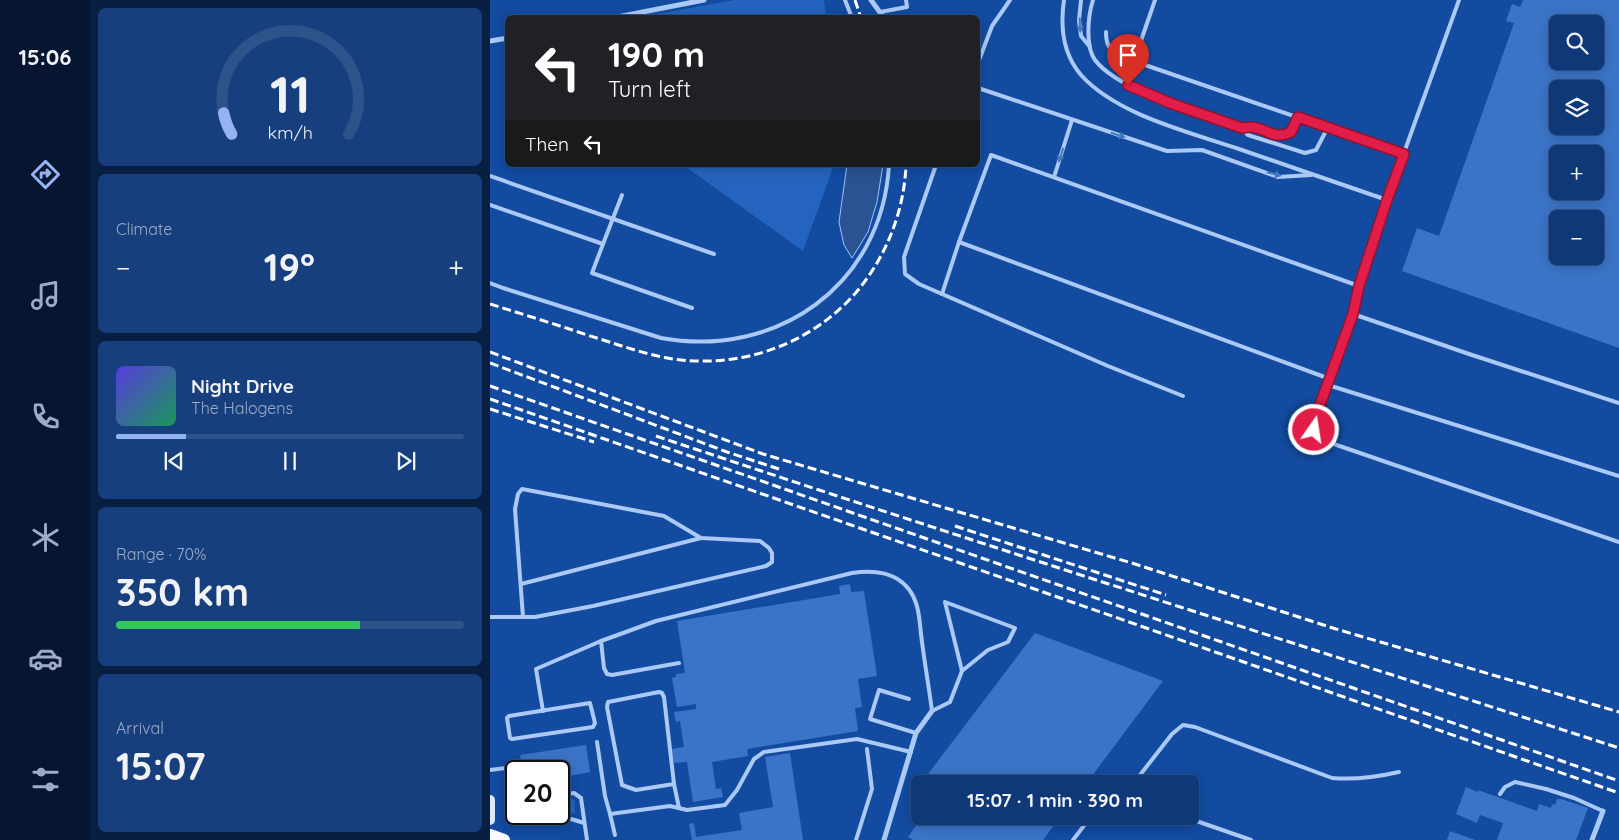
<!DOCTYPE html>
<meta charset="utf-8">
<style>
body{margin:0;font-family:Quicksand,sans-serif;background:#173f7d;color:#f1f3f6;height:100vh;display:flex;flex-direction:column;font-size:19px;white-space:nowrap}
*{box-sizing:border-box;margin:0}
p{font-size:16px;color:#9bacc6}
.icon{flex:none;width:28px;height:28px;fill:none;stroke:currentColor;stroke-width:2;stroke-linecap:round;stroke-linejoin:round}
.map{position:relative;flex:1;overflow:hidden}
.side{display:flex;flex-direction:column;gap:8px;padding:8px;background:#081f42;width:400px}
.side>*{flex:none}
.guide{position:absolute;left:15px;top:15px;width:475px;height:152px;border-radius:8px;box-shadow:0 2px 12px #0003,0 0 0 1px #2e528a;background:#202124;color:#fff;overflow:hidden}
.tools{position:absolute;left:1059px;top:15px;display:grid;gap:10px}
.tools a{display:grid;place-items:center;width:55px;height:55px;border-radius:8px;background:#0e3878;box-shadow:0 2px 12px #0003,0 0 0 1px #2e528a;font-size:25px}
.speed{position:absolute;left:15px;top:760px;display:flex;gap:10px;font-size:25px;font-weight:700;text-align:center}
.speed>*{display:grid;place-content:center;width:65px;height:65px;border-radius:50%;background:#0e3878;box-shadow:0 2px 12px #0003,0 0 0 1px #2e528a;line-height:1}
.speed .limit{border:2px solid #111;border-radius:8px;background:#fff;color:#111}
.pin{position:absolute;display:grid;place-items:center;width:42px;height:42px;color:#fff;margin:-51px -21px;border-radius:50% 50% 50% 0;rotate:-45deg;box-shadow:0 0 5px #0007}
.pin .icon{rotate:45deg}
.me{position:absolute;width:55px;margin:-28px;rotate:13deg;stroke-linejoin:round;filter:drop-shadow(0 0 4px #0008)}
.turn{display:flex;align-items:center;gap:18px;height:105px;padding:0 20px;font-size:22px}
.turn .icon{width:65px;height:65px;stroke-width:2.5}
.turn b{display:block;font-size:35px;line-height:42px}
.then{display:flex;align-items:center;height:48px;padding:0 20px;background:#0003;gap:10px;font-size:19px}
.big{font-size:38px;font-weight:700;line-height:1.1}
.side .widget{flex:1;display:flex;flex-direction:column;justify-content:center;gap:8px;min-width:0;padding:0 18px;border-radius:8px;background:#173f7d}
.side .dial{align-items:center;gap:0}
.dial svg{height:130px;overflow:visible;fill:none;stroke:#2e528a;stroke-width:7;stroke-linecap:round;text-anchor:middle}
.dial text{fill:#f1f3f6;stroke:none}
.song{display:flex;align-items:center;gap:15px}
.cover{width:60px;height:60px;border-radius:8px;background:linear-gradient(135deg,hsl(250 70% 55%),hsl(150 70% 35%))}
.played{height:5px;border-radius:2px;background:linear-gradient(90deg,#95b2f1 20%,#2e528a 20%)}
.keys{display:flex;justify-content:space-around;direction:ltr}
.heat{display:flex;justify-content:space-between;align-items:center;font-size:28px;direction:ltr}
.charge{height:8px;border-radius:4px;background:linear-gradient(90deg,#34c759 70%,#2e528a 0)}
.trip{position:absolute;left:421px;top:775px;width:288px;height:50px;border-radius:8px;background:#0e3878;box-shadow:0 2px 12px #0003,0 0 0 1px #2e528a;font-weight:700;line-height:50px;text-align:center}
main{display:flex;flex:1;min-height:0}
.tab-bar{display:flex;flex-direction:column;width:90px;justify-content:space-around;align-items:center;background:#061630;color:#9bacc6}
.tab-bar .icon{width:35px;height:35px}
.tab-bar .on{color:#95b2f1}
.tab-bar b{font-size:22px;color:#f1f3f6}
.map>svg:first-child{display:block}
.green{fill:#2564be}
.water{fill:#2a5393;stroke:#9dc3f7}
.building{fill:#3b74c7;fill-rule:evenodd}
.lines{fill:none;stroke-linecap:round;stroke-linejoin:round}
.path{stroke:#aac9f5;stroke-width:2;stroke-dasharray:2.5 4;stroke-linecap:butt}
.service{stroke:#aac9f5;stroke-width:4}
.minor{stroke:#aac9f5;stroke-width:5}
.secondary{stroke:#dbe8fd;stroke-width:10}
.primary{stroke:#f8faff;stroke-width:12}
.rail{stroke:#fff;stroke-width:3;stroke-dasharray:9 4;stroke-linecap:butt}
.oneway{fill:#4777be}
.route-casing{stroke:#92132f;stroke-width:12}
.route{stroke:#e11d48;stroke-width:9}
</style>
<main>
<nav class="tab-bar">
<b>15:06</b>
<svg class="icon on" aria-label="directions" viewBox="0 0 24 24"><path d="M12 3l9 9-9 9-9-9zM9 14v-3h6M13 9l2 2-2 2"/></svg>
<svg class="icon" aria-label="music" viewBox="0 0 24 24"><path d="M9 18V5l10-2v13"/><circle cx="6" cy="18" r="3"/><circle cx="16" cy="16" r="3"/></svg>
<svg class="icon" aria-label="phone" viewBox="0 0 24 24"><path d="M5 4h4l2 5-3 2q2 4 5 5l2-3 5 2v4C11 20 4 13 5 4z"/></svg>
<svg class="icon" aria-label="climate" viewBox="0 0 24 24"><path d="M12 3v18M4 7l16 10M4 17L20 7"/></svg>
<svg class="icon" aria-label="car" viewBox="0 0 24 24"><path d="M5 17H2v-5l4-1 3-4h7l3 4 3 1v5h-3M9 17h6M6 11h13"/><circle cx="7" cy="17" r="2"/><circle cx="17" cy="17" r="2"/></svg>
<svg class="icon" aria-label="filters" viewBox="0 0 24 24"><path d="M4 7h16M4 17h16"/><circle cx="9" cy="7" r="2"/><circle cx="15" cy="17" r="2"/></svg>
</nav>
<section class="side">
<div class="widget dial"><svg viewBox="0 0 100 80">
<path d="M14 69A42 42 0 1 1 86 69"/>
<path d="M14 69A42 42 0 0 1 9 56" stroke="#95b2f1"/>
<text x="50" y="56" font-size="32" font-weight="700">11</text>
<text x="50" y="72" font-size="11">km/h</text>
</svg></div>
<div class="widget"><p>Climate</p>
<div class="heat"><a>−</a><b class="big">19°</b><a>+</a></div>
</div>
<div class="widget">
<div class="song"><i class="cover"></i><div><b>Night Drive</b><p>The Halogens</p></div></div>
<div class="played"></div>
<div class="keys"><svg class="icon" aria-label="previous" viewBox="0 0 24 24"><path d="M18 5L8 12l10 7zM5 5v14"/></svg><svg class="icon" aria-label="pause" viewBox="0 0 24 24"><path d="M8 5v14M16 5v14"/></svg><svg class="icon" aria-label="next" viewBox="0 0 24 24"><path d="M6 5l10 7-10 7zM19 5v14"/></svg></div>
</div>
<div class="widget"><p>Range · 70%</p><b class="big">350 km</b><div class="charge"></div></div>
<div class="widget"><p>Arrival</p><b class="big">15:07</b></div>
</section>
<div class="map">
<svg width="1129" height="840" viewBox="0 0 1129 840">
<rect width="100%" height="100%" fill="#124ba0"/>
<g class="green">
<path d="M244,0h90l2,17h-184z"/>
<path d="M193,165h151l-31,86z"/>
<path d="M83,799l2,2v13l-16,-5v-8z"/>
</g>
<path class="water" d="M357,165h36l-6,37 -9,30 -16,26 -8,-13 -5,-23z"/>
<g class="building">
<path d="M1033,0h96v348l-217,-77 15,-43 22,8 75,-213 -8,-2 6,-17 8,3zM1068,24h37v37h-37zM1068,89h37v37h-37zM1068,154h37v37h-37zM1068,219h37v37h-37z"/>
<path d="M360,584l1,8 13,-1 13,85 -19,3 4,28 -7,1 3,23 -111,18 1,7 -36,6 4,27 5,-1 2,9 -30,5 -6,-40 -13,1 -2,-14 12,-2 -4,-26 -4,1 -2,-10 22,-3v-5l-19,3 -5,-29 4,-1v-3l9,-1 -8,-52 163,-27 -1,-8z"/>
<path d="M545,633l128,48 -77,103h-154l-7,-6z"/>
<path d="M96,745l4,27 -31,6v-7h-36l-3,-16z"/>
<path d="M300,753l13,87h-111l-3,-16 5,-1 2,14 46,-7 -3,-17 34,-6 -8,-50z"/>
<path d="M976,787l12,5v-2l59,21 2,-7 12,4 1,-4 3,1 2,-6h4l27,9 -12,32h-79l6,-17 -23,-8 -3,8 -21,-9z"/>
<path d="M433,816h138l-18,24h-130l-5,-3z"/>
<path d="M960,831l25,9h-28z"/>
</g>
<g class="lines">
<path class="path" d="M268,165l1,1v-1"/>
<g class="service">
<path d="M355,0l7,18"/>
<path d="M574,0c-4,27 -1,54 17,75 36,40 108,57 158,74 49,17 99,34 148,51"/>
<path d="M591,0l-2,20 2,16 9,11"/>
<path d="M603,0c-5,16 -8,46 2,60 23,31 110,55 146,68l7,7 57,18 11,-3 12,-23"/>
<path d="M969,0l-72,200 -28,86 -6,28 -40,110c2,9 5,12 12,17l294,101"/>
<path d="M390,12l27,-5 -1,-7"/>
<path d="M616,32c0,10 2,16 10,23l288,99"/>
<path d="M644,61l21,-61"/>
<path d="M488,63l14,-37 18,-26"/>
<path d="M488,88l189,63 35,-1 76,27 33,-2"/>
<path d="M751,128c3,0 6,-1 9,-1 16,0 22,14 41,5l7,-15"/>
<path d="M446,165l-32,92 1,17 14,10 189,82 75,30"/>
<path d="M0,176l224,78"/>
<path d="M564,177l18,-57"/>
<path d="M0,205l113,39 -11,29 100,35"/>
<path d="M113,244l19,-49"/>
<path d="M0,283l13,5 158,50c116,21 221,-53 228,-173"/>
<path d="M452,294l17,-52"/>
<path d="M863,314l116,40 150,49"/>
<path d="M840,379l-371,-137 32,-87 368,131"/>
<path d="M838,385l291,91"/>
<path d="M31,584l180,-46"/>
<path d="M0,617h45l58,-11 173,-40 6,-4v-9l-3,-5 -9,-7 -59,-3 -37,-22 -142,-27 -4,5 -3,15 8,108"/>
<path d="M189,663l-67,12 -5,-1 -3,-6 -3,-27 55,-20 196,-48c27,-4 54,1 64,30 4,11 4,26 6,39 3,23 7,46 10,69l18,-9 12,-31 -17,-69 70,26 -7,14 -20,8 -26,21"/>
<path d="M419,699l-30,-9 -9,29 46,14"/>
<path d="M100,703l5,20 -2,4 -81,12 -2,-1 -3,-20 2,-2z"/>
<path d="M53,711l-7,-42 65,-28"/>
<path d="M107,742l8,54 5,18 60,-8 17,4 38,-5 12,-15 17,-31 10,-7 93,-13 54,13"/>
<path d="M0,770l25,-3 4,4"/>
<path d="M184,784l-10,-87 -2,-4 -3,-1 -51,10 -1,5 15,78 14,5 38,-6 5,24"/>
<path d="M643,784l39,-50 11,-9 12,2 137,51c23,2 45,-1 67,-6"/>
<path d="M1010,794l5,-7 10,-5 31,7 28,9 29,13"/>
<path d="M69,795l15,-2 7,5 6,42"/>
<path d="M65,814l29,9"/>
<path d="M120,814l5,21"/>
<path d="M692,816l69,24"/>
<path d="M366,840l16,-51 -5,-40"/>
<path d="M583,840l13,-17 8,-7"/>
</g>
<g class="minor">
<path d="M381,0l13,18"/>
<path d="M122,18l92,-18"/>
<path d="M0,41l18,-3"/>
<path d="M394,840l32,-107 16,-22"/>
<path d="M1102,840l11,-29"/>
</g>
<path class="secondary" d="M0,800v20"/>
<path class="primary" d="M0,835l14,5"/>
<g class="rail">
<path d="M365,0l6,18"/>
<path d="M0,304c32,10 65,20 97,31 27,8 53,18 80,23 69,12 139,-11 186,-62 32,-36 51,-83 53,-131"/>
<path d="M0,352l273,102 372,110 201,65 283,83"/>
<path d="M0,363l237,89 52,17"/>
<path d="M0,386l1129,395"/>
<path d="M0,399l1129,394"/>
<path d="M0,409l104,33"/>
<path d="M166,436c320,107 642,208 963,312"/>
<path d="M465,526l211,69"/>
</g>
</g>
<defs><path id="oneway-solid" d="M-6-.8H1V-3.2L6.5 0L1 3.2V.8H-6Z" transform="scale(1.25)"/></defs>
<g class="oneway">
<use href="#oneway-solid" transform="translate(590 25) rotate(87)"/>
<use href="#oneway-solid" transform="translate(628 135) rotate(18)"/>
<use href="#oneway-solid" transform="translate(571 155) rotate(108)"/>
<use href="#oneway-solid" transform="translate(784 174) rotate(14)"/>
</g>
<g class="lines">
<defs>
<path id="route" d="M638,85l42,18 72,25c2,0 5,-1 8,-1 16,0 22,14 41,5l7,-15 106,37 -17,46 -28,86 -6,28 -40,110 1,6"/>
</defs>
<use href="#route" class="route-casing"/>
<use href="#route" class="route"/>
</g>
</svg>
<div class="tools">
<a><svg class="icon" aria-label="search" viewBox="0 0 24 24"><circle cx="10" cy="10" r="6"/><path d="M15 15l6 6"/></svg></a>
<a><svg class="icon" aria-label="layers" viewBox="0 0 24 24"><path d="M12 4l9 5-9 5-9-5zM3 14l9 5 9-5"/></svg></a>
<a>+</a>
<a>−</a>
</div>
<div class="speed"><div class="limit">20</div></div>
<div class="pin" style="left:638px;top:85px;background:#d93025"><svg class="icon" aria-label="arrive" viewBox="0 0 24 24"><path d="M6 21V4h12l-3 4 3 4H6"/></svg></div>
<svg class="me" style="left:824px;top:430px" viewBox="-20 -20 40 40"><circle r="17" fill="#e11d48" stroke="#fff" stroke-width="3"/><path d="M0-11L8 9 0 5-8 9z" fill="#fff"/></svg>
<div class="trip">15:07 · 1 min · 390 m</div>
<div class="guide">
<div class="turn"><svg class="icon" aria-label="left" viewBox="0 0 24 24"><path d="M17 20v-9H6M10 6l-5 5 5 5"/></svg><div><b>190 m</b>Turn left</div></div>
<div class="then">Then<svg class="icon" aria-label="left" viewBox="0 0 24 24"><path d="M17 20v-9H6M10 6l-5 5 5 5"/></svg></div>
</div>
</div>
</main>
